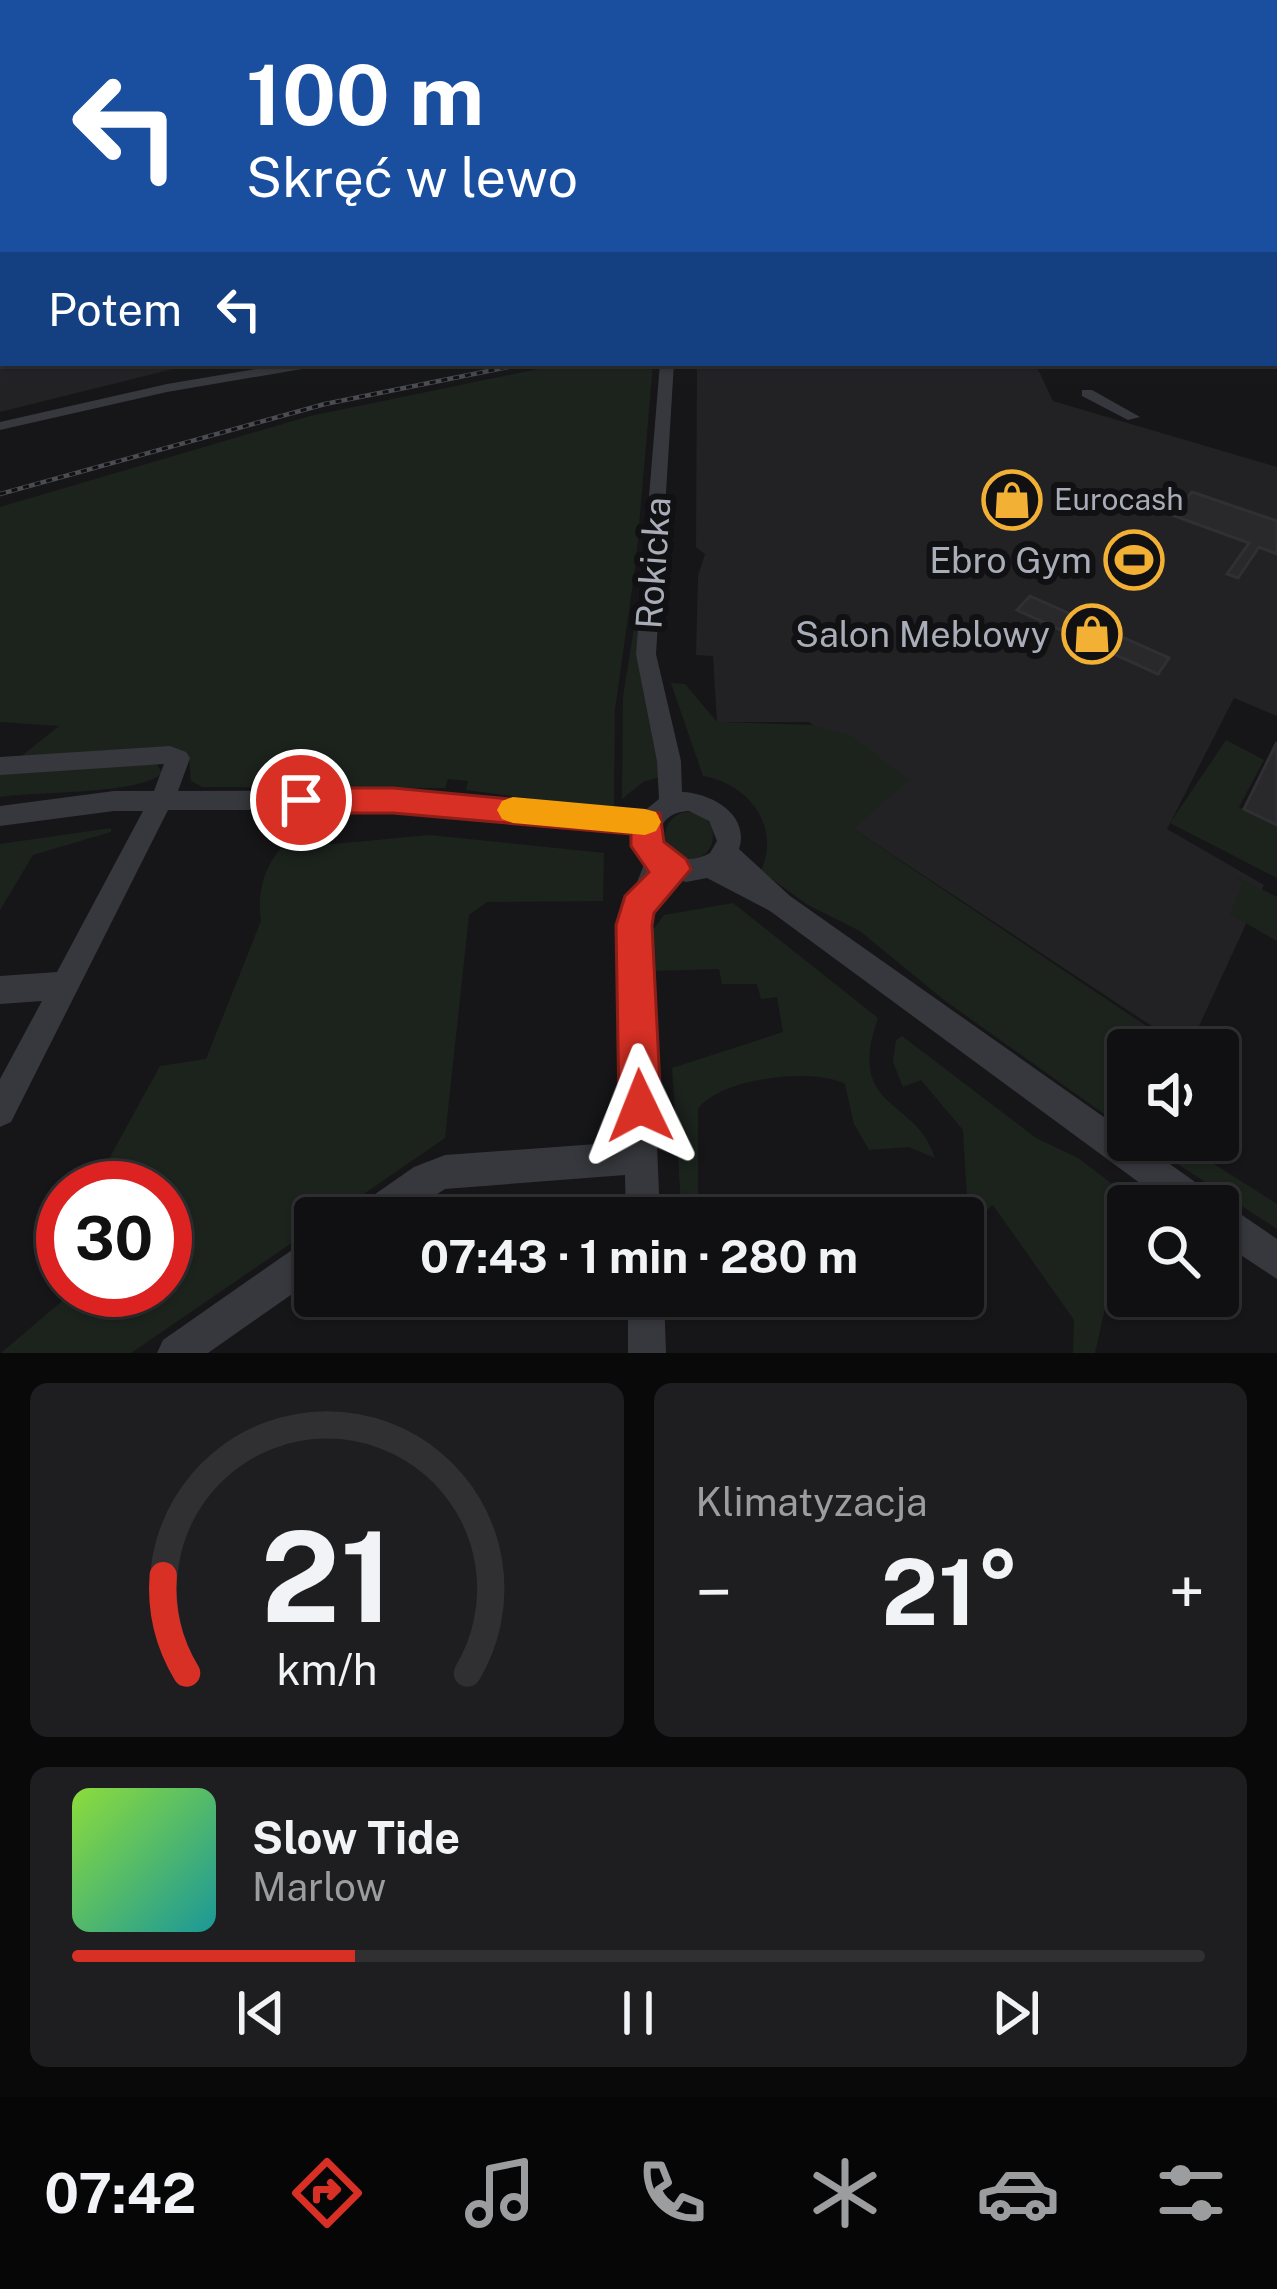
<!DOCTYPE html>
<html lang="pl">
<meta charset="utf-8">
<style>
body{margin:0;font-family:"Public Sans",sans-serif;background:#1e1e20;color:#f1f3f6;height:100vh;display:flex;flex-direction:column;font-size:45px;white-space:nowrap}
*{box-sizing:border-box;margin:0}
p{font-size:39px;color:#9c9d9f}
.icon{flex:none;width:66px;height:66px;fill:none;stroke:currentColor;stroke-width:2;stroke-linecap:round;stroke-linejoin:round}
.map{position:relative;height:1353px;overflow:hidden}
.panel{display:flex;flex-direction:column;gap:30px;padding:30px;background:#09090a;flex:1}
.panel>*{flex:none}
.top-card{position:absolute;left:0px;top:0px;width:1278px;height:366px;box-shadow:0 3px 9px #0004,0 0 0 3px #303032;background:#1a4fa0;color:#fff;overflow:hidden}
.buttons{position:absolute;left:1107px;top:1029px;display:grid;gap:24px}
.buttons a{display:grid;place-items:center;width:132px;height:132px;border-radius:12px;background:#101012;box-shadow:0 3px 9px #0004,0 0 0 3px #303032;font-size:60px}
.speed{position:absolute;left:36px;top:1161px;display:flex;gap:24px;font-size:60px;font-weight:700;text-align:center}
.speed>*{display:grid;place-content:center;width:156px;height:156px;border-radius:50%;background:#101012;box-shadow:0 3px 9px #0004,0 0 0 3px #303032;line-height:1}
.speed .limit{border:18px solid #d22;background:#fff;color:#111}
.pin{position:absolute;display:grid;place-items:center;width:102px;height:102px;color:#fff;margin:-51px;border:6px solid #fff;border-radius:50%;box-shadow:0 3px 12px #0007}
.me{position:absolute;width:132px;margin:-66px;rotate:358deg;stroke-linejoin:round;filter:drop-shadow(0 0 9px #0008)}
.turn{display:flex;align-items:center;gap:42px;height:252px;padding:0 48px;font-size:54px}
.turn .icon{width:156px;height:156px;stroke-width:2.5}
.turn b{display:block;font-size:84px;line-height:102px}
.then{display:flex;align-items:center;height:114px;padding:0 48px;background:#0003;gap:24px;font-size:45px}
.big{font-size:90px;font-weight:700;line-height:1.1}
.panel .widget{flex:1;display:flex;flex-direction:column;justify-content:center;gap:18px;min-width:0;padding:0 42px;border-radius:18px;background:#1e1e20}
.panel .dial{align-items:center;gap:0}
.dial svg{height:312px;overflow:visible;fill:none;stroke:#303032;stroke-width:7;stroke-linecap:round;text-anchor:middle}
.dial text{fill:#f1f3f6;stroke:none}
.song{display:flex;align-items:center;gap:36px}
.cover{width:144px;height:144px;border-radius:18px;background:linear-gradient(135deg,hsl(90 70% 55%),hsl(180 70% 35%))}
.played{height:12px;border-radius:6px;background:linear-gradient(90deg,#d93025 25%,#303032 25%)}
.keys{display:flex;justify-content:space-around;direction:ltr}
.heat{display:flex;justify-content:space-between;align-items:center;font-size:66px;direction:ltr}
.panel .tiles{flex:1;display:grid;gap:30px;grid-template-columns:1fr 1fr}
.widget:last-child{grid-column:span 2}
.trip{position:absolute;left:294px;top:1197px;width:690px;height:120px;border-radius:12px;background:#101012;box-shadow:0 3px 9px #0004,0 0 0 3px #303032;font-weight:700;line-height:120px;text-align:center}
.tab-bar{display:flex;height:192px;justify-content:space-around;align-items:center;background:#060607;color:#9c9d9f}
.tab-bar .icon{width:84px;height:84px}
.tab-bar .selected{color:#d93025}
.tab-bar b{font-size:54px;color:#f1f3f6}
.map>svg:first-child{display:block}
.built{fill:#222225}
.green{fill:#1c231d}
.building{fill:#29292c;stroke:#303034;stroke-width:3}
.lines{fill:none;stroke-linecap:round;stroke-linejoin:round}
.minor{fill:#37383d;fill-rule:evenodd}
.rail-casing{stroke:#4a4c52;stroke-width:4.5}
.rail{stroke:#111113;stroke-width:3;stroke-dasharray:6;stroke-linecap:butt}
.route{fill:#d93025;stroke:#8d1f18;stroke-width:3}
.slow{fill:#f59e0b}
.labels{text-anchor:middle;stroke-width:12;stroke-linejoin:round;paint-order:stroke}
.far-poi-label{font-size:30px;fill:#a8adb8;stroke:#111113;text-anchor:start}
.poi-label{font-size:36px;fill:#a8adb8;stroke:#111113;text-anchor:end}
.street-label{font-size:36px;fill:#a8adb8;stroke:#111113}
</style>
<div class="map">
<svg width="1277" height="1353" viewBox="0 0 1277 1353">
<rect width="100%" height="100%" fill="#161618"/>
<g class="built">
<path d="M0,198l3,165h194l-197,49z"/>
<path d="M697,363h338l18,38 224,66v249l-43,-18 -67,131 97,56 -76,165 -335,-221 42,-42 -86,-65h-92l-4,-66 -17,-1 2,-79 7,-22 -9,-7z"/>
</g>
<g class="green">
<path d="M567,363h86l-17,198 -21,148 -1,100 -148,-19 2,-9 -20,-2 -3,9 -243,-1 -11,-6 -2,-24 -170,1 40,-32 -59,-4v-215l310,-91z"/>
<path d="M638,603l22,174 -17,5 -21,17 1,-102z"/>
<path d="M671,683l14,1 32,38 96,3 39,11 57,44 -56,49 329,221h-54v81l-184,-131 -84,-69 -52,-26 -47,-34c20,-45 -12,-87 -58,-95z"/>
<path d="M1226,740l38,20 -25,47 38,20v51l-107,-55z"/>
<path d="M157,764l5,9c-22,22 -125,18 -162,24v-24z"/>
<circle cx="689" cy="836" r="24"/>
<path d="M111,828v4l-78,23 -33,55v-66z"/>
<path d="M430,835l174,18 -1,48 -116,1 -18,13 -24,223 -116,80h-14v9l-184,126h-130l74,-63h90v-102h-72l67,-122 46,-7 55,-138c-4,-26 2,-51 19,-72z"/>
<path d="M1233,875l44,22v44l-47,-27 12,-31z"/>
<path d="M733,903l145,115c-33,93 38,79 57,140l-26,-11 -40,3 -15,-26 -9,-40c-32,-17 -125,-6 -147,25v109h-16l-10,-150 111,-36 -6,-35 -16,2 -4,-15h-35l-3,-15 -64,2 -2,-41 11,-15z"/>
<path d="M902,1036l134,102 42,20 63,48h-13l-33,147h-22l1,-33 -81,-115 -14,11 -12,-17 -4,-69 -42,-50 -18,7 -10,-25 3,-22z"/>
<path d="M1141,1140h35l101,64v25z"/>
</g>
<g class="building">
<path d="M1192,492l85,29v33l-18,-7 -21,31 -11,-4 22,-31 -77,-28z"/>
<path d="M1030,596l139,62 -11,16 -141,-64z"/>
<path d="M1277,742v83l-33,-16z"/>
</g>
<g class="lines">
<g class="minor">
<rect x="1275" y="280" width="2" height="6"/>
<path d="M291,363h30l-7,4 -147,25 -167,38v-8l167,-38z"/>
<path d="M415,363h50c-11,7 -39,7 -50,0z"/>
<path d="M660,363h14l-18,291 25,107 1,31c30,1 68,23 57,57l51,47 338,238v6h8l76,54 4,9 14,4 47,32v40l-59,-39v-34h-47l-401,-295 -63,-33 -21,4 -21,-6 -17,49 12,293h-34l-1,-43 -180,14 -45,29h-47l5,-12 56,-39 31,-12 179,-13 -4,-217 25,-63 -13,-24 2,-7 -241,-21h-225l-157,312 -11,5v-48l42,-78 -42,3v-28l57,-4 86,-161h-29l-114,15v-20l114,-15h40l10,-27 -164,11v-18l170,-11 16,6 4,6 -12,33 215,-1 250,22 16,-13 -2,-38 -21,-107zM689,811l20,10 8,20 -7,12c-22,12 -40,6 -52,-15 3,-18 13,-26 31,-27z"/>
<path d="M1082,390h10l48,27 -12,3 -46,-24z"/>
<path d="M315,1238v40l-107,75h-51l6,-13 139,-97z"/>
<path d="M628,1296h36l2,57h-38z"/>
</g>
<defs>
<path id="rail" d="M0,494l325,-90 203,-41"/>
</defs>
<use href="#rail" class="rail-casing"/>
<use href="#rail" class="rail"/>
</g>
<linearGradient id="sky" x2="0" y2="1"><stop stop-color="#0c0c0d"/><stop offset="0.51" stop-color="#363c48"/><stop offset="1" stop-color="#363c48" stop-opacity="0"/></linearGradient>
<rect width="1277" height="387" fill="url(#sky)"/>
<path class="route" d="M301,788h92l267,25 4,29 22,17 5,10 -37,44 -2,12 9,181 -6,15 -15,6 -15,-6 -6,-15 -3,-181 9,-29 24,-24 -18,-26v-12l-238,-21h-92l-11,-4 -5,-9 5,-8z"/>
<path class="slow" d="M513,797l132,12 11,3 5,10 -5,9 -11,4 -132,-12 -11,-4 -5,-9 5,-9z"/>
<defs>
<symbol id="shop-ring" viewBox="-11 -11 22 22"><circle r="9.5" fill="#111113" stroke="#f2b134" stroke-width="1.5"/><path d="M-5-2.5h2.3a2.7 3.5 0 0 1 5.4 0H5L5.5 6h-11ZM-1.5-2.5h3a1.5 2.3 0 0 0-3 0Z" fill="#f2b134"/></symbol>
<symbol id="stadium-ring" viewBox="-11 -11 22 22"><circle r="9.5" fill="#111113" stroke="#f2b134" stroke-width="1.5"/><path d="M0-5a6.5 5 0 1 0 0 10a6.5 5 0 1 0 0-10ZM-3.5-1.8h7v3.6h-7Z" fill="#f2b134"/></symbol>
</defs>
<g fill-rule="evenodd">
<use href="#shop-ring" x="979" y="467" width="66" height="66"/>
<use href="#stadium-ring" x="1101" y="527" width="66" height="66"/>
<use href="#shop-ring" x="1059" y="601" width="66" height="66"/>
</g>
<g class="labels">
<g class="far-poi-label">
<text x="1054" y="510">Eurocash</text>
</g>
<g class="poi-label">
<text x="1092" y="573">Ebro Gym</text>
<text x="1050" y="647">Salon Meblowy</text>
</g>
<g class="street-label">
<text transform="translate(653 563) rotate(-86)" y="13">Rokicka</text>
</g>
</g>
</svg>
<div class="buttons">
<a><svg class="icon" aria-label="sound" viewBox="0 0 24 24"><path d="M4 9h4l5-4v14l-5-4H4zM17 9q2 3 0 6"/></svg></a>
<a><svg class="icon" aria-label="search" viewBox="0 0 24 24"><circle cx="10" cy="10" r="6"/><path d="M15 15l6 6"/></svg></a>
</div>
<div class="speed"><div class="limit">30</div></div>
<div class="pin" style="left:301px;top:800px;background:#d93025"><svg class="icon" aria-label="arrive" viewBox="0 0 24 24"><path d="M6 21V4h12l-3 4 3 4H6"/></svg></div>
<svg class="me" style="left:640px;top:1106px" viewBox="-20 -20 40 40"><path d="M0-17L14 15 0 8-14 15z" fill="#d93025" stroke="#fff" stroke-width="4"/></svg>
<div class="trip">07:43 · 1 min · 280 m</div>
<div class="top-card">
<div class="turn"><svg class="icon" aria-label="left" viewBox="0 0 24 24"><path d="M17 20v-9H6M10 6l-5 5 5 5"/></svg><div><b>100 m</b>Skręć w lewo</div></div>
<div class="then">Potem<svg class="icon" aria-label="left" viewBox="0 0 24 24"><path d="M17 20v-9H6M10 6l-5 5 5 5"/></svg></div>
</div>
</div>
<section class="panel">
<div class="tiles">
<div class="widget dial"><svg viewBox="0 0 100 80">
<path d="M14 69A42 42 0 1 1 86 69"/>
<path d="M14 69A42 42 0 0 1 8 44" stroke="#d93025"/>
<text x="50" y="56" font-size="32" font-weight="700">21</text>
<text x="50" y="72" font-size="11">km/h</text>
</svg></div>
<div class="widget"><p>Klimatyzacja</p>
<div class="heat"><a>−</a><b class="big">21°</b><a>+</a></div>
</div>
<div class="widget">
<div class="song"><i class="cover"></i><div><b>Slow Tide</b><p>Marlow</p></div></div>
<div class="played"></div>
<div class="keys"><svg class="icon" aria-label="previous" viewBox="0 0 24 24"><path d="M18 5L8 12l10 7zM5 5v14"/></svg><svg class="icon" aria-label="pause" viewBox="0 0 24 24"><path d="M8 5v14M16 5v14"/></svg><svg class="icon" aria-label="next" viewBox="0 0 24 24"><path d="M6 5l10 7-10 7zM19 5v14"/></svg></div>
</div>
</div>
</section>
<nav class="tab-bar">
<b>07:42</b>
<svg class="icon selected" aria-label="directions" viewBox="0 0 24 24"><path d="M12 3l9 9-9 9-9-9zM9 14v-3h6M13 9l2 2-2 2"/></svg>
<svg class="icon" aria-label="music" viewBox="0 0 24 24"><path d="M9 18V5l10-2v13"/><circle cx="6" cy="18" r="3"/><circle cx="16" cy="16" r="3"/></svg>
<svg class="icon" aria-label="phone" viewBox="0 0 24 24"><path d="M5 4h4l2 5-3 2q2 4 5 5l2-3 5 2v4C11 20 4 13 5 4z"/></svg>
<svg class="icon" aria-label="climate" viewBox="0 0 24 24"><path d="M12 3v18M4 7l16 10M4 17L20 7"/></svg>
<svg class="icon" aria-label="car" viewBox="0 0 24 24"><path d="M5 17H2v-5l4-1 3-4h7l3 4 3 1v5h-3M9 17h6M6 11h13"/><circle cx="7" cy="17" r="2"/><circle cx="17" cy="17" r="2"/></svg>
<svg class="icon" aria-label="filters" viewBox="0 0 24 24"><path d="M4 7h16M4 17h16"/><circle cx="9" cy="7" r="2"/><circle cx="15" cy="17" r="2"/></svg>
</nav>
